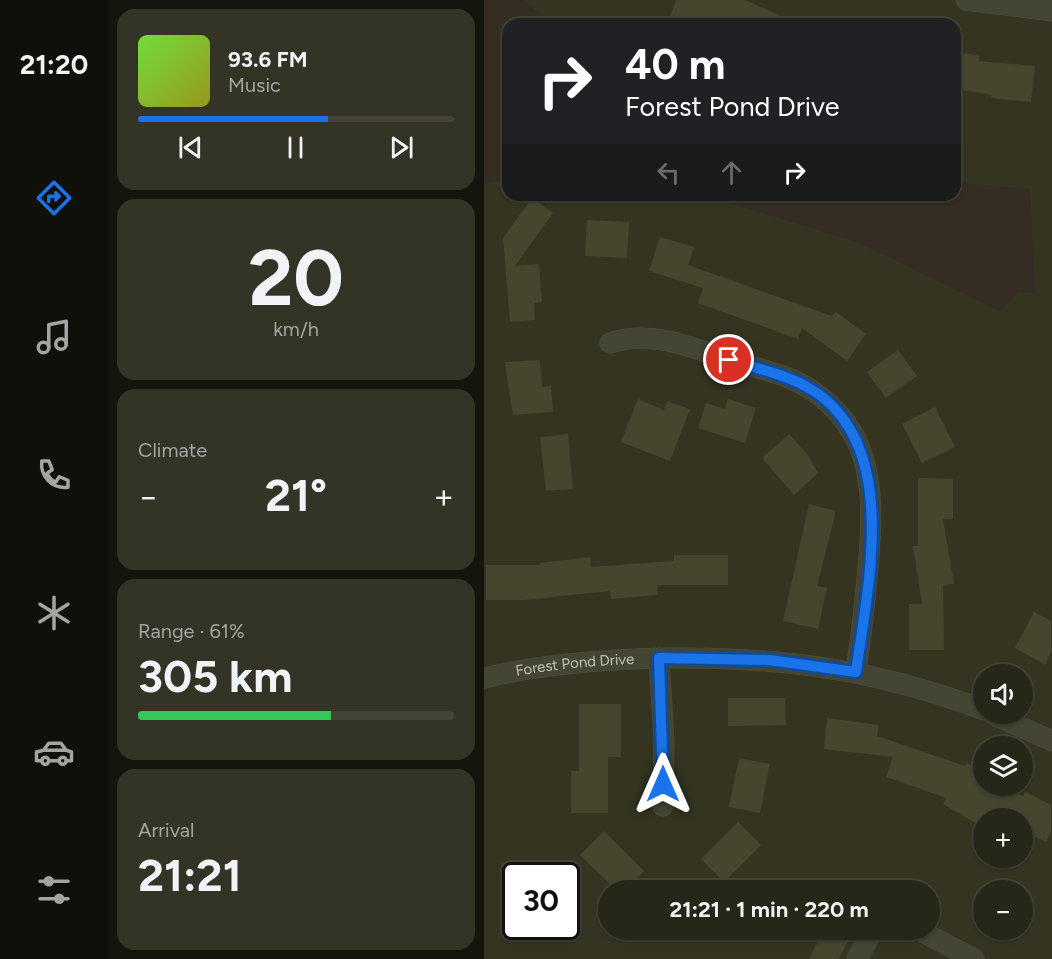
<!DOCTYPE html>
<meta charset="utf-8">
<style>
body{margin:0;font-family:Figtree,sans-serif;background:#333326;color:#f1f3f6;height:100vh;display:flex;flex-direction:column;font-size:22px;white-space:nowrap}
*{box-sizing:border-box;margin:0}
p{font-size:20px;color:#a4a5a2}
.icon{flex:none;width:33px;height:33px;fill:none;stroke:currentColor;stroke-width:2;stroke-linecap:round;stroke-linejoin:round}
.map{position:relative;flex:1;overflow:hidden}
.details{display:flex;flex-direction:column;gap:9px;padding:9px;background:#15150e;width:376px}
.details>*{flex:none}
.guide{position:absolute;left:18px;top:18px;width:459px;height:183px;border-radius:18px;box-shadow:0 2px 4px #0004,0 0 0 2px #434438;background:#202124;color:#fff;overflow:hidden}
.controls{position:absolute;left:489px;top:664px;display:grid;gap:12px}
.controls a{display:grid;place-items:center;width:60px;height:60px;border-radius:50%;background:#272719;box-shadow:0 2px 4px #0004,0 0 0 2px #434438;font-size:30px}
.speed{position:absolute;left:18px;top:862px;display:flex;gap:12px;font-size:30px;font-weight:700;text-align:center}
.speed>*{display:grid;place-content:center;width:78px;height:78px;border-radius:50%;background:#272719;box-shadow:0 2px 4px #0004,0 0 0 2px #434438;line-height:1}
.speed .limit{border:3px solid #111;border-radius:9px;background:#fff;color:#111}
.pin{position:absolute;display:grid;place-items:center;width:51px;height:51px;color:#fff;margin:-26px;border:3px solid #fff;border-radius:50%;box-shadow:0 2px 6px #0007}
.me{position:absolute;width:66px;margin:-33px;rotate:0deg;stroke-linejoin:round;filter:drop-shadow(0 0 4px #0008)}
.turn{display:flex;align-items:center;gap:21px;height:126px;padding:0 24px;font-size:27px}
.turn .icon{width:78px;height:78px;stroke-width:2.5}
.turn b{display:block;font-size:42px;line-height:51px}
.lanes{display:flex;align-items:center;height:57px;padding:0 24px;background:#0003;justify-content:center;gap:30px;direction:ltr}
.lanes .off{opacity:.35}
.big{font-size:45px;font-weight:700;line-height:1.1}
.details .widget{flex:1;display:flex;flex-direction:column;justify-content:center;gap:9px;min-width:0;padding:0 21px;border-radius:18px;background:#333326}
.details .dial{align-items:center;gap:0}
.dial b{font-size:78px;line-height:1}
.song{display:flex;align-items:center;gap:18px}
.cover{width:72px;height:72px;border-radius:9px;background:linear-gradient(135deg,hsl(100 70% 55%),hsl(60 70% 35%))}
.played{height:6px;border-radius:3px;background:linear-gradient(90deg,#1a73e8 60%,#434438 60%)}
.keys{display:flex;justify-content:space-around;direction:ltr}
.heat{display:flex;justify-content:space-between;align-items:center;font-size:33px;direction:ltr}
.charge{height:9px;border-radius:4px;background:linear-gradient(90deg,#34c759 61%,#434438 0)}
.trip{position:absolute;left:114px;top:880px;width:342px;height:60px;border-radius:30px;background:#272719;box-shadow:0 2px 4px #0004,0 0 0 2px #434438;font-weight:700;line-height:60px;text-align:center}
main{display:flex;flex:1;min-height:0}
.tabs{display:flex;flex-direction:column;width:108px;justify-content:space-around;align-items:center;background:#10100a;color:#a4a5a2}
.tabs .icon{width:42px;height:42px}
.tabs .on{color:#1a73e8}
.tabs b{font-size:27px;color:#f1f3f6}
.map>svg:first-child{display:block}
.green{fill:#352d23}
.building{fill:#46462f}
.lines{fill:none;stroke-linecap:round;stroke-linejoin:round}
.minor-casing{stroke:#4e4f3e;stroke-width:21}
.minor{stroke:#454534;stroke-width:20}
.route-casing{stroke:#114b97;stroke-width:15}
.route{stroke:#1a73e8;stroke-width:10}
.labels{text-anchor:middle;stroke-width:6;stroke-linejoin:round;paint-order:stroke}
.street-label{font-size:15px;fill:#c1c2af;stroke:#29291a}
</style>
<main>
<nav class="tabs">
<b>21:20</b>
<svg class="icon on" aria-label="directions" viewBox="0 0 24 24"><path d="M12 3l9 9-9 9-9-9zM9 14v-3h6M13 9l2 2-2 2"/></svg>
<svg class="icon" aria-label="music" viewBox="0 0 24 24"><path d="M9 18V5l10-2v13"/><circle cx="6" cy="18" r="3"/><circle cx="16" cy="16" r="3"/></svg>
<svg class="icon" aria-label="phone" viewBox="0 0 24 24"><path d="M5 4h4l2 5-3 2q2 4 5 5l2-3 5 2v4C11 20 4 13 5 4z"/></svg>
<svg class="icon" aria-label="climate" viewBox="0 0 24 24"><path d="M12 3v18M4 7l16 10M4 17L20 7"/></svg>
<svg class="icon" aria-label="car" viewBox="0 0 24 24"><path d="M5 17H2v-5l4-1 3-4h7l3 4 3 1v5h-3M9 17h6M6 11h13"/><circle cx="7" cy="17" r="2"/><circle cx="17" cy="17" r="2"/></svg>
<svg class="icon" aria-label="filters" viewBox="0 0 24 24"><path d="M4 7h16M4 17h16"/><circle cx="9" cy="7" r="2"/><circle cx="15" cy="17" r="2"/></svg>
</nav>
<section class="details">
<div class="widget">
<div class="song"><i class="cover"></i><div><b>93.6 FM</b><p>Music</p></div></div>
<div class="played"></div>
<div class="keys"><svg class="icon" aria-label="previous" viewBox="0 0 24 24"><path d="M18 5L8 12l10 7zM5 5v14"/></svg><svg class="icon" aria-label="pause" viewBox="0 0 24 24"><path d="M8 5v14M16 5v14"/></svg><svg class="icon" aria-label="next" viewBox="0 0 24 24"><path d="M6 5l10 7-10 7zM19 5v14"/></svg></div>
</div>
<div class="widget dial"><b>20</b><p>km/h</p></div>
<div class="widget"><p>Climate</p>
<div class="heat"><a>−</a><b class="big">21°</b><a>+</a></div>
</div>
<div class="widget"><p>Range · 61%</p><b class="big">305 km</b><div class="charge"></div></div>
<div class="widget"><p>Arrival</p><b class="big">21:21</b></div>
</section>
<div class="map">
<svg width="568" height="959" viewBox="0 0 568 959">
<rect width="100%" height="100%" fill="#343421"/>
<g class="green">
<path d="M0,0h39l18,15 23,9h-56v155l-24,5z"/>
<path d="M471,178l15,6 60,5 5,104 -17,-1 -18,19 -143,-69 -153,-47h251z"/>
</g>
<g class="building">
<path d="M192,0h69l54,24h-116l-14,-5z"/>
<path d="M471,52l25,4 -1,5 56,5 -4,36 -40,-4 1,-3 -37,-6z"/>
<path d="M48,198l21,15 -38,53 24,-2 3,38 -8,1 1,17 -25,2 -7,-84z"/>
<path d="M103,220l42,2 -2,36 -42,-2z"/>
<path d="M176,237l34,10 -6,18 144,51 4,-4 30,22 -19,27 -45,-33 -4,11 -100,-36 5,-15 -54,-17z"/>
<path d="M414,350l19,26 -31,22 -19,-26z"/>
<path d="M56,360l2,27 9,-1 2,26 -40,3 -8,-53z"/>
<path d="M154,399l26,11 3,-9 23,8 -20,52 -49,-19z"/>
<path d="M244,399l28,9 -11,35 -47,-15 8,-25 19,6z"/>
<path d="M451,407l20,40 -33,16 -20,-39z"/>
<path d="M84,434l5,55 -27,2 -6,-54z"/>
<path d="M305,434l18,20 11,19 -24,22 -32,-37z"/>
<path d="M434,478l35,1v40h-10l11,65 -11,1 1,65h-35v-46h13l-9,-58h5z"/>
<path d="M325,504l27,7 -19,75 10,2 -9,41 -35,-8z"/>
<path d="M190,555h54v30h-71l1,10 -47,4 -1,-8 -86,9h-38v-35h55l-1,-2 50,-6 1,10 83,-6z"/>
<path d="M550,612l17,9v31l-6,13 -30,-17z"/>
<path d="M244,698h57l1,27 -58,1z"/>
<path d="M95,704h42v53h-13v56h-37v-42h8z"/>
<path d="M343,718l52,7 -2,11 88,30 2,-3 17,10v13h22l17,10 2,-4 26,13v26l-5,11 -24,-12v-11h-38v9l-41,-24 3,-6 -60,-21 7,-20 -69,-8z"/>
<path d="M255,758l31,6 -10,49 -31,-6z"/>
<path d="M254,822l23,23 -37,37 -23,-23z"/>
<path d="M120,831l40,40 -20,20h-7l-37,-36z"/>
<path d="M340,930l24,11 -9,18h-30z"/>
</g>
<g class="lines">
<defs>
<g id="minor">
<path d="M482,0l86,11"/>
<path d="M126,343c43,-14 82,5 123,18 25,8 55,13 77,28 66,43 64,109 58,179 -3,35 -7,69 -12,104"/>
<path d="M175,658l5,82 -1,66"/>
<path id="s1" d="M0,678c61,-15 124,-19 186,-20 114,-1 207,12 314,52"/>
<path d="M508,714l60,27"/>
<path d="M435,930l55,29"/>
<path d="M373,959l16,-29"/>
</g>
</defs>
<use href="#minor" class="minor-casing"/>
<use href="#minor" class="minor"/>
</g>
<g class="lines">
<defs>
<path id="route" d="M179,784l-4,-126 110,2 87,12c12,-88 46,-232 -49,-285 -23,-13 -52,-19 -78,-27"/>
</defs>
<use href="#route" class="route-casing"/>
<use href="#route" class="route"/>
</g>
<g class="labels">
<g class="street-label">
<text dy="5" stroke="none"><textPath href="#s1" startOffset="92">Forest Pond Drive</textPath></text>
</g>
</g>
</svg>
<div class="controls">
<a><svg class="icon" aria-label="sound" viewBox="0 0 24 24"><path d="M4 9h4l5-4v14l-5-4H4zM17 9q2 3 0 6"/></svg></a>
<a><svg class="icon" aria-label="layers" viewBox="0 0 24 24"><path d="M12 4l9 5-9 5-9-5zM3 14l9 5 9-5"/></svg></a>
<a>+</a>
<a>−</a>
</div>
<div class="speed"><div class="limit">30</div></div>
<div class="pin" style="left:245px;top:360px;background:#d93025"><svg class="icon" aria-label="arrive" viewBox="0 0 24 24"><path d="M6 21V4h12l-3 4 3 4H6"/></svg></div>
<svg class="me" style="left:179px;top:784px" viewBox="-20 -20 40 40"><path d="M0-17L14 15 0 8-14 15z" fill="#1a73e8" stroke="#fff" stroke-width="4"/></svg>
<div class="trip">21:21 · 1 min · 220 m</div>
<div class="guide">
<div class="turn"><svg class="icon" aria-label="right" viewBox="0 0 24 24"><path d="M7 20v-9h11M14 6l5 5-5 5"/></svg><div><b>40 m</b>Forest Pond Drive</div></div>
<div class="lanes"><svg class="icon off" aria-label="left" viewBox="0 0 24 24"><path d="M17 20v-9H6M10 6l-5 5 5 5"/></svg><svg class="icon off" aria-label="ahead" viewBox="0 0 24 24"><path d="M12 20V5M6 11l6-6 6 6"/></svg><svg class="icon" aria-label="right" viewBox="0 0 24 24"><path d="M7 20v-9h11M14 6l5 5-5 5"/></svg></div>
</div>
</div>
</main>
